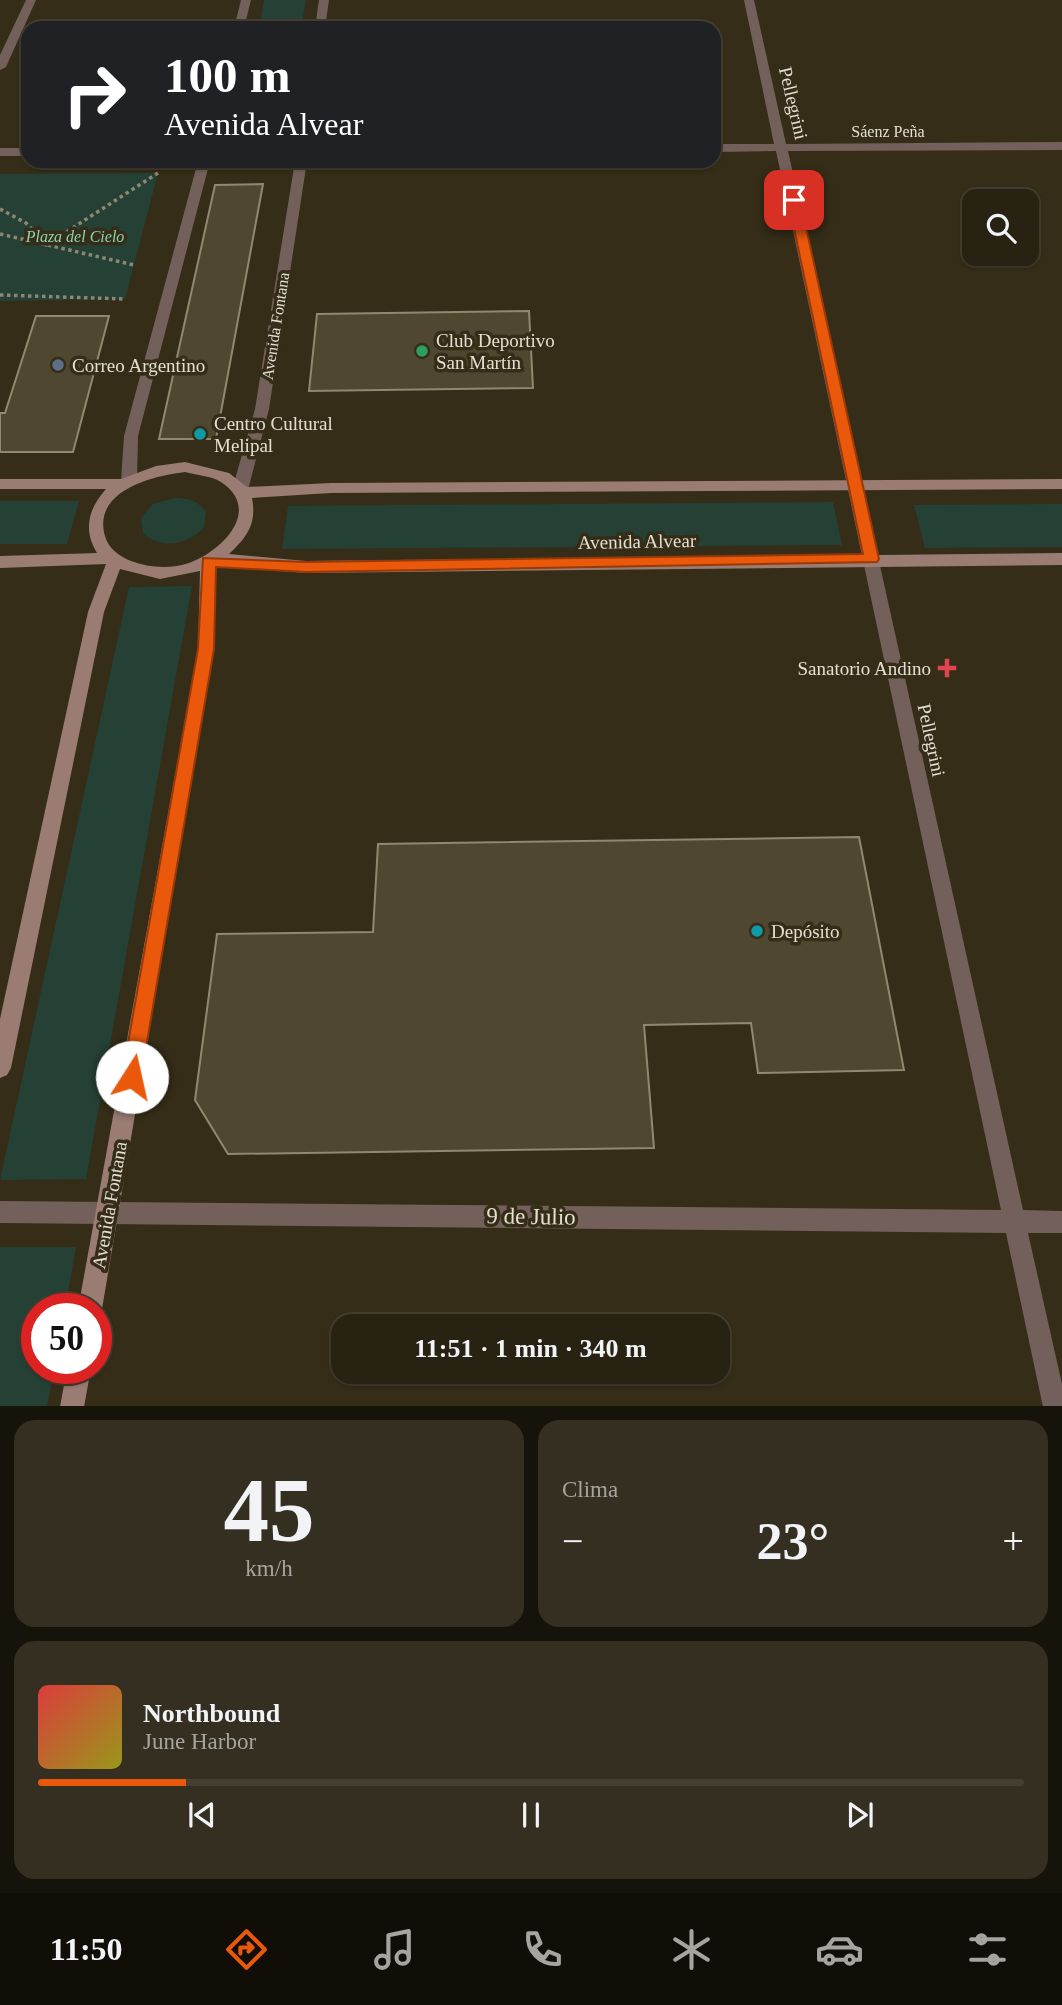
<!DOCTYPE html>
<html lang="es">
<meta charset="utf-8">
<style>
body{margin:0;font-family:"Times New Roman",serif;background:#342f20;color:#f1f3f6;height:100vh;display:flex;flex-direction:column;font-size:26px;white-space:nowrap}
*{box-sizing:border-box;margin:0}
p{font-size:23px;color:#a5a49f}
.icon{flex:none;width:38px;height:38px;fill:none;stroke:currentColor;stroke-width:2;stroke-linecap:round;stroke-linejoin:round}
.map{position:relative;height:1406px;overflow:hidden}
.details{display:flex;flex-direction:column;gap:14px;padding:14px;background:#16130a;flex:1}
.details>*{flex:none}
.hud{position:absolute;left:21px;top:21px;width:700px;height:147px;border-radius:21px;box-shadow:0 2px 5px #0004,0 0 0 2px #443f32;background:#202124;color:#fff;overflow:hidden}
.tools{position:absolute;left:962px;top:189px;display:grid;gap:14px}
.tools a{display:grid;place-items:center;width:77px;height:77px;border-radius:14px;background:#282212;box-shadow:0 2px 5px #0004,0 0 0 2px #443f32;font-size:35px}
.speed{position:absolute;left:21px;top:1293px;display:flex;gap:14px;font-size:35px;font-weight:700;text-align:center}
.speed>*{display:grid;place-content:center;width:91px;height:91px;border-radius:50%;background:#282212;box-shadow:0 2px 5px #0004,0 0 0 2px #443f32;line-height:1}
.speed .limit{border:10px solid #d22;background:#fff;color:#111}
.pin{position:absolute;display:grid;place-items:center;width:60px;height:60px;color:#fff;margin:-30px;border-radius:14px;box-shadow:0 4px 10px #0006}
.me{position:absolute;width:77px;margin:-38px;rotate:10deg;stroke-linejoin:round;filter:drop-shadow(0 0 5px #0008)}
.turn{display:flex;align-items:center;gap:24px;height:147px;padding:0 28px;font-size:32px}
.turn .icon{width:91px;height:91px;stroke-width:2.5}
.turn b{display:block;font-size:49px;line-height:60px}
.big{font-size:52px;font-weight:600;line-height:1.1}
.details .tile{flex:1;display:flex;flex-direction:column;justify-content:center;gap:10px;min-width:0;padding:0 24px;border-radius:21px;background:#342f20}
.details .dial{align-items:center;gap:0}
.dial b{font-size:91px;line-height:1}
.song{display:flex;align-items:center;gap:21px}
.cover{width:84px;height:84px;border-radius:10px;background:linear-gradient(135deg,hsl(0 70% 55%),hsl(60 70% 35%))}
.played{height:7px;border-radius:4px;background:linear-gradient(90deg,#ea580c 15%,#443f32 15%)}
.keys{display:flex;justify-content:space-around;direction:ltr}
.heat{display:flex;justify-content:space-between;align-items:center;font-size:38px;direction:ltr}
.details .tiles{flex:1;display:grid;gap:14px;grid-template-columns:1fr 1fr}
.tile:last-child{grid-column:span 2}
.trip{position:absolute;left:331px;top:1314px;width:399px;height:70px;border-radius:21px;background:#282212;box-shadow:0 2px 5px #0004,0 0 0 2px #443f32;font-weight:600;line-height:70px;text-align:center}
.menu{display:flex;height:112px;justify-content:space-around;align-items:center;background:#100e07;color:#a5a49f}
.menu .icon{width:49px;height:49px}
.menu .current{color:#ea580c}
.menu b{font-size:32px;color:#f1f3f6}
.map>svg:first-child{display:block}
.green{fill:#254135}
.building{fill:#504731;stroke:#928870;stroke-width:2}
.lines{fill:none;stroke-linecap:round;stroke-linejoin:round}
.path{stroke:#8d8675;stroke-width:3.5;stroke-dasharray:3.5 3.5;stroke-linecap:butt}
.minor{fill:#73605a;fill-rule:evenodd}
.tertiary{fill:#73605a;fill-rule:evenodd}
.secondary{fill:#9a7c73;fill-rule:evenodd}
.route{fill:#ea580c;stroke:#983908;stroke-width:2}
.leisure-dot{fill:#2e9e5b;stroke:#352d18;stroke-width:2.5}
.service-dot{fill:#5c6f8a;stroke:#352d18;stroke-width:2.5}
.culture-dot{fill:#0f9aa8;stroke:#352d18;stroke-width:2.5}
.health-dot{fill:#e0444e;stroke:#352d18;stroke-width:2.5}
.labels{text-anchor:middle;stroke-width:7;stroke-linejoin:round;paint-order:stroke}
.far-street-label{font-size:16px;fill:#e4dfd2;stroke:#352d18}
.far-park-label{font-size:16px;font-style:italic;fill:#8bd4b2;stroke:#352d18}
.street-label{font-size:19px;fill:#e4dfd2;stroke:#352d18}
.poi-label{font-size:19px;fill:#e4dfd2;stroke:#352d18;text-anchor:start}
.near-street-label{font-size:23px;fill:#e4dfd2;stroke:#352d18}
</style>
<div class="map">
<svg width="1062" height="1407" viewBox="0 0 1062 1407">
<rect width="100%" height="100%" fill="#352d18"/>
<g class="green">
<path d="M264,0h42l-5,28h-42z"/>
<path d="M158,173l-33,126 -125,2v-127z"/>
<path d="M174,498c13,0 24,2 32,14l-2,15c-16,18 -42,23 -61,6l-2,-15 12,-14z"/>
<path d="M0,501h79l-12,43h-67z"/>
<path d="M833,502l9,43 -560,4 6,-43z"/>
<path d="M1062,504v43l-137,1 -11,-43z"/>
<path d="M192,586l-106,593 -86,1 129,-593z"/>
<path d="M0,1247h76l-11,62h-28v59l17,1 -7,37h-47z"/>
</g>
<g class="building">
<path d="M263,184l-47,255h-57l56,-254z"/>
<path d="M529,311l4,77 -224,3 8,-77z"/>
<path d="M36,316h73l-36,136h-73v-39h5z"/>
<path d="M859,837l45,233 -146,3 -7,-50 -107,2 10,123 -426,6 -33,-54 22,-166 156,-2 5,-88z"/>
</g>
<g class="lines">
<g class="path">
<path d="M0,209l26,14 20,22 112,-72"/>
<path d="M0,234l134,31"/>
<path d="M0,295l125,4"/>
</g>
<g class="minor">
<path d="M26,0h10l-30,67 -6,3v-15z"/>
<path d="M744,0h10l32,144 276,-2v8l-274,1 235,1059 39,1v22h-34l34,151v23h-19l-37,-174 -1006,-10v-22l1001,9 -225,-1059 -62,1v-8h60z"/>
<rect x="0" y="148" width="28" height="8"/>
</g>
<g class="tertiary">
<path d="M241,0h10l-7,28h-10z"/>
<path d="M319,0h10l-4,28h-10z"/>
<path d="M198,161h12l-72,275 -1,45 -8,5 -8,-5 3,-45z"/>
<path d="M295,161h12l-38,248 -21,81 -8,5 -8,-5 23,-81z"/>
</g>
<g class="secondary">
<path d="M185,462l44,11 18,14 84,-4 731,-4v10l-731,4 -79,5c5,26 -5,39 -23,56l77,7 756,-8v12l-756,8 -90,-8 -2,84 -112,660 -6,9v-9h-18l120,-660 2,-78 -40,8 -40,-10 -16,43 -93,456 -4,7 -7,3v-59l88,-407 18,-48 -106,4v-12l97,-3c-14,-23 -9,-44 9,-64h-106v-10h121l35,-13zM185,472c11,3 27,4 36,10 42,28 1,69 -32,81 -18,6 -40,5 -58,-2 -11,-4 -23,-13 -26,-25 -13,-45 47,-60 80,-64z"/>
<path d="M67,1368h24l-7,39h-24z"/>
</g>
</g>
<path class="route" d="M794,196l6,4 79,359 -2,3 -571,10 -90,-5 -2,82 -73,428 -3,7 -6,2 -7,-2 -3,-7 76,-428 5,-91 103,4 557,-8 -75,-354z"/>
<circle class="leisure-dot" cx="422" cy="351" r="7"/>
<circle class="service-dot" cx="58" cy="365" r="7"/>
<g class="culture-dot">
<circle cx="200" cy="434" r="7"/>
<circle cx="757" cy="931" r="7"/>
</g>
<path class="health-dot" d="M943.5 657.5h7v7h7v7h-7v7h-7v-7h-7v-7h7z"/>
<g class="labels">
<g class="far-street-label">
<text x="888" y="137">Sáenz Peña</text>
<text transform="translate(275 326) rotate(-81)" y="6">Avenida Fontana</text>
</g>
<g class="far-park-label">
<text x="75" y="242">Plaza del Cielo</text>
</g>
<g class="street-label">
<text transform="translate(794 103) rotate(77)" y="7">Pellegrini</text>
<text transform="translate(637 541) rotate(-1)" y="7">Avenida Alvear</text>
<text transform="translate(932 740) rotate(78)" y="7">Pellegrini</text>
<text transform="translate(109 1205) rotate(-80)" y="7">Avenida Fontana</text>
</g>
<g class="poi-label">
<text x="436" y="347">Club Deportivo<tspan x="436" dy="22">San Martín</tspan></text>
<text x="72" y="372">Correo Argentino</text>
<text x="214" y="430">Centro Cultural<tspan x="214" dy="22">Melipal</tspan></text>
<text x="931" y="675" text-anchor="end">Sanatorio Andino</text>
<text x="771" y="938">Depósito</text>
</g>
<g class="near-street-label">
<text transform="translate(531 1216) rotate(1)" y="8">9 de Julio</text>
</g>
</g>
</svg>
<div class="tools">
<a><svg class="icon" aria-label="search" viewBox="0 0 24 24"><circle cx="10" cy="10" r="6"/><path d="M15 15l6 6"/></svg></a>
</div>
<div class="speed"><div class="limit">50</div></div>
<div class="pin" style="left:794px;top:200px;background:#d93025"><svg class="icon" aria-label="arrive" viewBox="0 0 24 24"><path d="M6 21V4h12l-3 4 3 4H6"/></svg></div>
<svg class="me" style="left:132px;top:1077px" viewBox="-20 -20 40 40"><circle r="19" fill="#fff"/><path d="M0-13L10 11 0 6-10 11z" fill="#ea580c"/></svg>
<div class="trip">11:51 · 1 min · 340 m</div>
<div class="hud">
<div class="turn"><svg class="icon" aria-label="right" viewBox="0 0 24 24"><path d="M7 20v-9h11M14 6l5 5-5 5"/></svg><div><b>100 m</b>Avenida Alvear</div></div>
</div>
</div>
<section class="details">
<div class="tiles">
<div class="tile dial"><b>45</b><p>km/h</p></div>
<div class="tile"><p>Clima</p>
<div class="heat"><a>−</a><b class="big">23°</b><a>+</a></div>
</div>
<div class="tile">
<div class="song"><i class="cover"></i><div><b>Northbound</b><p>June Harbor</p></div></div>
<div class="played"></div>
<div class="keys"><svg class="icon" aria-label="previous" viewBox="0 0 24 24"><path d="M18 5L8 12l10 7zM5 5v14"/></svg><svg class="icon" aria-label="pause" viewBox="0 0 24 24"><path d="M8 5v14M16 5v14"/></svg><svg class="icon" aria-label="next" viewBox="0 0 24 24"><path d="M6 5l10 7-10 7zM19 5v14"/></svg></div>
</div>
</div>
</section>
<nav class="menu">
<b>11:50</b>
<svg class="icon current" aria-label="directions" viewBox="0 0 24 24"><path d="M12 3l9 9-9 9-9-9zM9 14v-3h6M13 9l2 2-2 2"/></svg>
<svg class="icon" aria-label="music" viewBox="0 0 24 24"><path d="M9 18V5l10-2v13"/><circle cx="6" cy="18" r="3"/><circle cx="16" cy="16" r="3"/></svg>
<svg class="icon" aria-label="phone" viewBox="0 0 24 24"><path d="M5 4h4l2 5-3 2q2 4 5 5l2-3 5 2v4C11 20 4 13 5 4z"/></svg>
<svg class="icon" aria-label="climate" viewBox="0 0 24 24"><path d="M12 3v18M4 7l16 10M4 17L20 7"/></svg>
<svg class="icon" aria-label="car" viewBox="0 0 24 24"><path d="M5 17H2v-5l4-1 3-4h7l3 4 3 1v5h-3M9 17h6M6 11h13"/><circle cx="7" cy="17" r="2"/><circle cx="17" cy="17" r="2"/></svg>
<svg class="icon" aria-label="filters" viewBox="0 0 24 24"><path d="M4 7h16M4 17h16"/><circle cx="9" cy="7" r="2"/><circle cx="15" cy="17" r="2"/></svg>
</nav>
